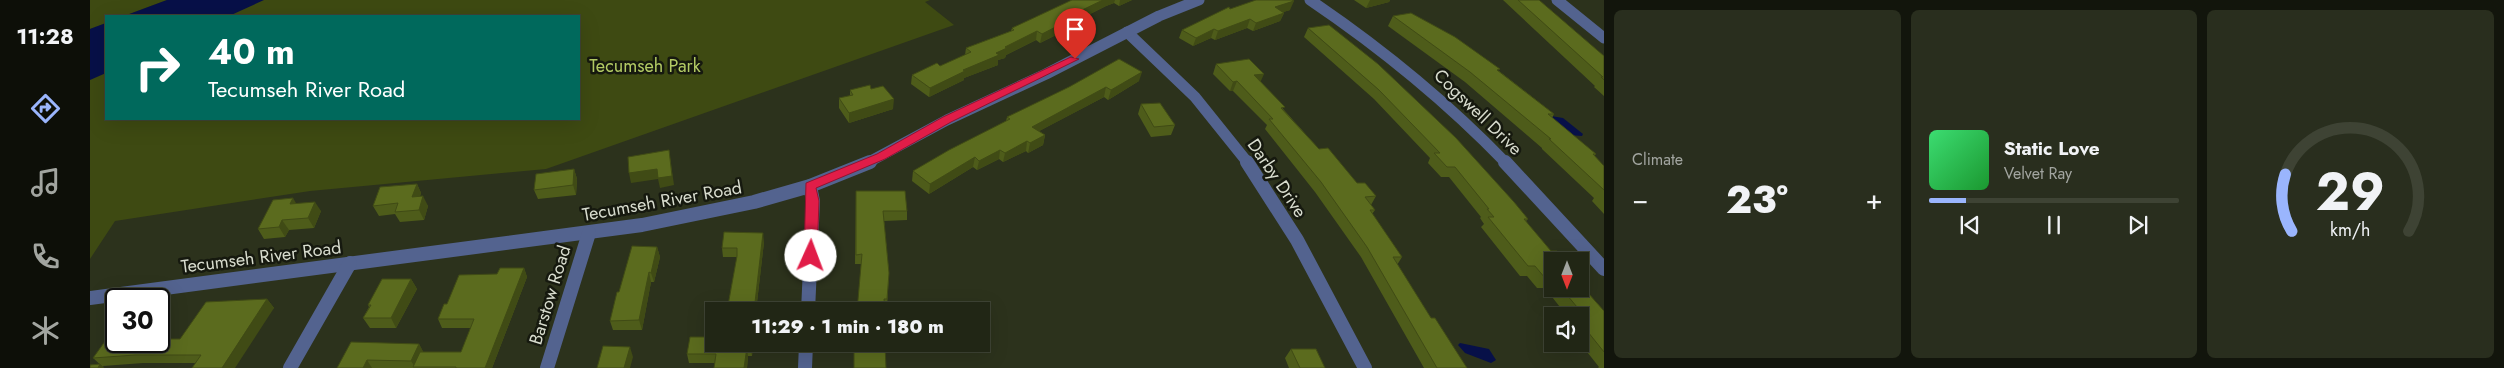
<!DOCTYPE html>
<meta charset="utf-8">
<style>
body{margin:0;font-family:Jost,sans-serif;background:#292e1e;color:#f1f3f6;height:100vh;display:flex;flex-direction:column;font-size:19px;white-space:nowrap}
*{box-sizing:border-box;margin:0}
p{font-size:16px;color:#a2a5a0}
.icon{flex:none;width:28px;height:28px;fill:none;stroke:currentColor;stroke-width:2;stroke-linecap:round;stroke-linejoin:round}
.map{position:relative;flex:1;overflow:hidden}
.side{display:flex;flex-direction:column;gap:10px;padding:10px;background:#12150c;width:900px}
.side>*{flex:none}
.banner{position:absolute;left:15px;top:15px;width:475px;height:105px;border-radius:0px;box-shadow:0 5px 20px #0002,0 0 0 1px #3e4334;background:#00695c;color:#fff;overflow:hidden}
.needle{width:32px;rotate:180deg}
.buttons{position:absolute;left:1454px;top:252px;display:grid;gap:10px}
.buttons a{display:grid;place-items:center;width:45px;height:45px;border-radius:0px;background:#212615;box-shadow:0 5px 20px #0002,0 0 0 1px #3e4334;font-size:25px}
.speed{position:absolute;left:15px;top:288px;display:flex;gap:10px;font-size:25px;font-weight:700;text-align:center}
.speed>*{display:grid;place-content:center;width:65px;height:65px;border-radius:50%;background:#212615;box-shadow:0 5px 20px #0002,0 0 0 1px #3e4334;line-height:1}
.speed .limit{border:2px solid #111;border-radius:8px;background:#fff;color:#111}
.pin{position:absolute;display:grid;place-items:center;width:42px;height:42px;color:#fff;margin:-51px -21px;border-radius:50% 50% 50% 0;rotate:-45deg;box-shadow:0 0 5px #0007}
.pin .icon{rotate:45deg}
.me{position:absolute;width:55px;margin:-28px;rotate:2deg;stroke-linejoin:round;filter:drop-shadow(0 0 4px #0008)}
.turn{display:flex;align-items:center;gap:18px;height:105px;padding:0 20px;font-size:22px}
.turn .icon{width:65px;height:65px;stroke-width:2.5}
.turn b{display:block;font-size:35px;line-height:42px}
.big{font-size:38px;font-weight:800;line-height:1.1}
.side .tile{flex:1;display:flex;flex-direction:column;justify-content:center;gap:8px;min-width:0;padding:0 18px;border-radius:8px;background:#292e1e}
.side .dial{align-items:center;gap:0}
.dial svg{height:130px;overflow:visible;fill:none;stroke:#3e4334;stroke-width:7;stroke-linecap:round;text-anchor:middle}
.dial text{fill:#f1f3f6;stroke:none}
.song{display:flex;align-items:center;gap:15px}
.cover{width:60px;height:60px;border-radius:8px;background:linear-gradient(135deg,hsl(140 70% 55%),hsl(130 70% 35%))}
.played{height:5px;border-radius:2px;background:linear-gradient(90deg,#9ab5fd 15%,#3e4334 15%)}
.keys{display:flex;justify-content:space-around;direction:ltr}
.heat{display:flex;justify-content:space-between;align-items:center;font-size:28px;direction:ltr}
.side .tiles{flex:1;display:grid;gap:10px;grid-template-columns:repeat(3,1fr)}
.trip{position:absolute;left:615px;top:302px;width:285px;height:50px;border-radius:0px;background:#212615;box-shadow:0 5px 20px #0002,0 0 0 1px #3e4334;font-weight:800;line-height:50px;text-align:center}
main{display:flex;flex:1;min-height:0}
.tab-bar{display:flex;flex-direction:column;width:90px;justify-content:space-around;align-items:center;background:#0d0f08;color:#a2a5a0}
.tab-bar .icon{width:35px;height:35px}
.tab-bar .active{color:#9ab5fd}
.tab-bar b{font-size:22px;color:#f1f3f6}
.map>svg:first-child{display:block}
.green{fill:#3e4a12}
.water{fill:#071048}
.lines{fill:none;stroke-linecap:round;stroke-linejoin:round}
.street-far1{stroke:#53638f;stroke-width:11}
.street{stroke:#53638f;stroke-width:14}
.wall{fill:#4e5c1a}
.shaded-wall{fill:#404b15}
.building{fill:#5b6b1e;stroke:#404b15}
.route{fill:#e11d48;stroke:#92132f}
.labels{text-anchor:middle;stroke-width:5;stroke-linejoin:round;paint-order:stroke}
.park-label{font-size:18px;fill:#b3cb64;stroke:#16190f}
.street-label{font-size:18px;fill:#d8dcce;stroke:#16190f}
</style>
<main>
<nav class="tab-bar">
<b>11:28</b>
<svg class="icon active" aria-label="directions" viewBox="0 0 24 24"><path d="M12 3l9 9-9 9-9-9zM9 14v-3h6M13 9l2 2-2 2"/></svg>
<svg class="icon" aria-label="music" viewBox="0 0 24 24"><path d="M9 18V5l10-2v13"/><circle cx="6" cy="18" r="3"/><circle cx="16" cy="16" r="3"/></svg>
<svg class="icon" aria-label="phone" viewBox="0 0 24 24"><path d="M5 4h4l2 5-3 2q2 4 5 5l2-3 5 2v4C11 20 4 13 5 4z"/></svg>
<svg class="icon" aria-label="climate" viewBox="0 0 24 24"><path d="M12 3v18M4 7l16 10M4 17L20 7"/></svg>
</nav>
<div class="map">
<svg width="1514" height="368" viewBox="0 0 1514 368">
<rect width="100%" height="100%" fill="#2c321c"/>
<g class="green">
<path d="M0,0h77l-43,16h-18v7l-16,6z"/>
<path d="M172,0h668l-5,2 29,23 -408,144 -236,22 -195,30 -25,38v-187l16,-6v53h473v-103h-355z"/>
</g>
<g class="water">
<path d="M77,0h97l-35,16h-105z"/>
<path d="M16,23v50l-16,7v-51z"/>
<path d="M1461,116l12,2 20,16 -1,2 -13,-1 -18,-15z"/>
<path d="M1370,343l29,6 7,11 -5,3 -26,-10 -7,-8z"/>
</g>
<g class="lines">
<g class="street-far1">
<path d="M1220,0c71,48 136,101 196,163"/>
<path d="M1467,0l47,38"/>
<path d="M1037,32l68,65 53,66"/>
<path d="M777,163l80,-43 99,-46 113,-58 40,-16"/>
</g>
<g class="street">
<path d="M1157,162l50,78 68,128"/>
<path d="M1415,162l99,107"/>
<path d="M0,298l552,-73 112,-23 56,-16 60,-24"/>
<path d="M718,311l5,-110 -3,-15"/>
<path d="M200,368l60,-105"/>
<path d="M457,368l42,-135"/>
<path d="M715,368l1,-24"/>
</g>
</g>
<g class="wall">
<path d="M982,0h60l-13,6 -5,-3 -8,3 -26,13v4l-40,20 -4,-3 -30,15 -1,3 -7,2v5l-34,13v2l-35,17 -18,-13 1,-9 28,-9 25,-11 1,-7 45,-17 1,-3z"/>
<path d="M1264,0h36l-1,2 -23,6z"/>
<path d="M1413,0h36l65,56v40l-10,-9 1,-1z"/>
<path d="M1140,9l60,1 -7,2 1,1 -4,8 -27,10 -6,-3 -32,12 -4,-2 -18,8 -14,-8 3,-8z"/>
<path d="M1303,16l106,55 55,43 -2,4 44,36 -2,2 10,10v48l-12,-13 2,-3 -52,-49v-1l-77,-66 -77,-56z"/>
<path d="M1218,28l220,191 -2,2 26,40v28h28v-11l5,6 -3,2 22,25v57h-6l1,-1 -19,-24v-27h-13l-22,-28h-8l-10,-12h-7l-39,-49 3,-3 -4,-6 1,-1 -32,-40h-8l-13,-14 2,-5 -56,-59 -70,-62z"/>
<path d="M1126,64l45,18 23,28 35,39 38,34 19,13 -5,9 4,5 -3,4 30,43 -5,8 34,53 36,50h-43l-63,-111 -46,-65 -50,-63 2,-4 -34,-34h-3l-17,-17z"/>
<path d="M1049,81l-31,19 -4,-3 -65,34 6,4 -2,10 -15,8 -2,-2 -23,11 -4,-3 -22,11 -4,-3 -44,27 -17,-13 1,-10 93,-50 1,-4 62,-30z"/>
<path d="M781,89l22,20 -44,14 -10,-15v-10l11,-2v-6z"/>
<path d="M1051,104l34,21 -4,10 -20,2 -13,-23z"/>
<path d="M484,169l3,10 -1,16 -38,4 -4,-9z"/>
<path d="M327,184l4,9 -1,3 8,10 -4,14 -24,2 -5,-8 -16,2 -6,-10z"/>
<path d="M766,191l51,20v9l-23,1 5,52 -2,35h-3l-23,-44h-6z"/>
<path d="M206,203l25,8 -7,17 -25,2 -4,7 -21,2 -6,-10z"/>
<path d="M674,242l-8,69h-29l10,-54h-14l-1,-9z"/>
<path d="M567,247l3,10 -6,25h-3l-9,48h-29l-3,-9 9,-29z"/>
<path d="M434,268l3,9 -35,91h-155l82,-24 4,8h38l10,-24h-29l-4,-9 9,-15 50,-30z"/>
<path d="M321,279l6,10 -21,39h-26l-7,-10 6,-11 -1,-2z"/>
<path d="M177,299l7,9 -79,55h-52l-40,3 1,2 -11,-10 23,-17 64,-2z"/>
<path d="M624,344h39l-1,12h-4l-1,12h-33l1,-5h-26l-2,-9z"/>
<path d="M1201,349l34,19h-36l-4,-10z"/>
</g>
<g class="shaded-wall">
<path d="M1013,0h12l-1,3 -8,3 -26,13v4l-40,20 2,-9 36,-22z"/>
<path d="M1030,0h12l-13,6z"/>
<path d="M1280,0h20l-1,2 -23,6z"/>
<path d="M1204,1l-4,9 -19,6 4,-9z"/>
<path d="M1194,13l-4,8 -27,10 3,-8z"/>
<path d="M1160,19l-3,9 -32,12 3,-9z"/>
<path d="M1124,29l-3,9 -18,8 3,-8z"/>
<path d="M947,31l-1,9 -30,15 -1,3 -7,2v5l-34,13v2l-35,17 1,-9 66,-35 9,-6z"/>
<path d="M1052,72l-3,9 -31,19 3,-10z"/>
<path d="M1174,74l-4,9 -6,-8z"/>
<path d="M1147,81l-4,10h-3l3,-9z"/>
<path d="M1016,87l-2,10 -74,39 2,-9z"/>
<path d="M804,99l-1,10 -44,14v-10z"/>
<path d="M955,135l-2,10 -15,8 2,-10z"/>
<path d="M937,141l-1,10 -23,11 2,-9z"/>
<path d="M579,150l5,35 -14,3 -2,-9 -27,4 -2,-10z"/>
<path d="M910,150l-1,9 -22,11 2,-9z"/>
<path d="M885,157l-2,10 -44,27 1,-10z"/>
<path d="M484,169l3,10 -1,16 -3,-10z"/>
<path d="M327,184l4,9 -4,14 -5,-10z"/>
<path d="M333,196l5,10 -4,14 -5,-10z"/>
<path d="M203,198l6,10 -9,-4z"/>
<path d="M225,202l6,9 -7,17 -6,-10z"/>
<path d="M192,220l7,10 -4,7 -6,-10z"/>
<path d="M673,233l1,9 -8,69h-2z"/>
<path d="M567,247l3,10 -6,25 -3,-9z"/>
<path d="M434,268l3,9 -35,91h-7z"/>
<path d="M559,272l2,10 -9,48 -3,-10z"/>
<path d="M321,279l6,10 -21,39 -5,-10z"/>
<path d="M177,299l7,9 -39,60h-13z"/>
<path d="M329,344l5,9 -9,14 -4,-6z"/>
<path d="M661,344h2l-1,12 -2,-9z"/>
<path d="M540,347l3,10 -3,11h-6z"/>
<path d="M657,347l1,9 -1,12h-3z"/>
<path d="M277,360l5,8h-9z"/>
<path d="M10,364l4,4h-6z"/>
</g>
<g class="building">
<path d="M982,0h31l-25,12 3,2 -39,20 -5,-3 -32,16 2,1 -11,5 3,2 -36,15 2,1 -35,17 -18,-13 25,-12 3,3 31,-14 -5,-4 48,-18 -2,-2z"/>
<path d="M1166,0h36l2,1 -19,6 9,6 -28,10 -6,-4 -32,12 -4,-2 -18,9 -14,-8 47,-23 1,2z"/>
<path d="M1428,0h21l65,56v24l-3,-3h2z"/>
<path d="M1321,13l44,24 45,32 -3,1 57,44h-6l48,40h-3l11,12v24l-55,-51h2l-81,-67 -77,-56z"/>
<path d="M1239,25l49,39 78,74 58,64 14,17h-4l27,32h6l9,10h-14v17h-7l-10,-12h-7l-40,-49h6l-7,-8h2l-34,-42h-8l-13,-14h6l-61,-63 -71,-62z"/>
<path d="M1029,59l23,13 -31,18 -5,-3 -74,40 13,8 -15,8 -3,-2 -22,12 -5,-3 -21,11 -4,-4 -45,27 -17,-13 36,-21 61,-31 -3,-2 62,-30z"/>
<path d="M1159,59l15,15 -10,1 31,32 -4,1 38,41 9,-1 29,35h8l11,13 -11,1 10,13h-5l32,47h-9l38,61h4l32,50h-30l-70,-121 -46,-65 -52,-63h4l-36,-38 -4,1 -17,-18z"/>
<path d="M780,85l1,4 12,-3 11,13 -45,14 -10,-15 14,-3 -3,-5z"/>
<path d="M1070,103l15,22 -21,2 -13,-23z"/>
<path d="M579,150l3,26 -14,2 -1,-9 -28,4 -1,-16z"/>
<path d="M484,169l-1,16 -39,5 2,-16z"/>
<path d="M327,184l-5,13 11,-1 -4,14 -24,2 3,-9 -25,3 7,-19z"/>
<path d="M766,191h49l2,20h-24l6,62 -2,26h-3l1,12h-28l5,-57 -6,1z"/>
<path d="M203,198l-3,6 25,-2 -7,16 -26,2 -3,7 -21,2 15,-29z"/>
<path d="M634,232l39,1 -9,78h-27l10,-55v-8h-15z"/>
<path d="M542,246l25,1 -6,26 -2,-1 -10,48 -29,1 7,-29h2z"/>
<path d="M410,268h24l-39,100h-29v-1h-43l7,-15h41l13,-33h-36l6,-15h3l12,-29 38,-1z"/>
<path d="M1490,278l5,6h-5z"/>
<path d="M292,279h29l-20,39h-28l8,-13h-3z"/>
<path d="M1490,284l24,27v41l-24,-30v-6h-4l-3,-3h9l-20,-24h18z"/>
<path d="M177,299l-45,69h-30l9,-13h-66l-42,3 23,-32v15h43v-2h21l26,-37z"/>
<path d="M600,337h24v7h37l-1,3h-3l-3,21h-30l2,-14h-29z"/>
<path d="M261,342l68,2 -8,17 -44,-1 -4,8h-26z"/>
<path d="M764,344h31l1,24h-32z"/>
<path d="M513,346l27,1 -6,21h-27z"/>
<path d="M1201,349h25l9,19h-25z"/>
<path d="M10,364l-2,4h-8v-3z"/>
</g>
<path class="route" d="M981,57l8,2 -128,63 -66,37 -69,29 3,13 -2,55 -2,4h-9l-2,-4 2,-73 71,-29 66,-37z"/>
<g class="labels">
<g class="park-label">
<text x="555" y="72">Tecumseh Park</text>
</g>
<g class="street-label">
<text transform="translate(1388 112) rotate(44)" y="6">Cogswell Drive</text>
<text transform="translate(1187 178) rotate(56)" y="6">Darby Drive</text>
<text transform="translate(572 201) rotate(-10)" y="6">Tecumseh River Road</text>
<text transform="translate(171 257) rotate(-7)" y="6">Tecumseh River Road</text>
<text transform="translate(460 295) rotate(-73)" y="6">Barstow Road</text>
</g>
</g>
</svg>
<div class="buttons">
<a><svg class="needle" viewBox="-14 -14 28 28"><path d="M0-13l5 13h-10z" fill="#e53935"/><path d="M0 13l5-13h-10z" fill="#a2a5a0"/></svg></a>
<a><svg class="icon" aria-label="sound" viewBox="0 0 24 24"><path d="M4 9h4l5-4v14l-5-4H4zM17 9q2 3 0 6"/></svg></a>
</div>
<div class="speed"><div class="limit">30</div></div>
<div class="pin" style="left:985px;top:59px;background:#d93025"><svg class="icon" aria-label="arrive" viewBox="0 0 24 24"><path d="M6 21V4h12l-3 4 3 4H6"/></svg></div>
<svg class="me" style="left:721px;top:256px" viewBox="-20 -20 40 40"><circle r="19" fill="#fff"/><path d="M0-13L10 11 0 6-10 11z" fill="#e11d48"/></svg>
<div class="trip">11:29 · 1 min · 180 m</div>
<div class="banner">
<div class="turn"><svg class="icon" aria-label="right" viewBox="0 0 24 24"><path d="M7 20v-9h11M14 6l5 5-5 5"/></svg><div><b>40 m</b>Tecumseh River Road</div></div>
</div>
</div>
<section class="side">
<div class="tiles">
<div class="tile"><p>Climate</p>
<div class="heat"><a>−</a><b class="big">23°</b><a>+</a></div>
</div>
<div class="tile">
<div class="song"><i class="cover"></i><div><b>Static Love</b><p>Velvet Ray</p></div></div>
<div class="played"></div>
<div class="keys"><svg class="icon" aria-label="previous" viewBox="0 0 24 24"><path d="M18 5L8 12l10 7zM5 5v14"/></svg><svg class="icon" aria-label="pause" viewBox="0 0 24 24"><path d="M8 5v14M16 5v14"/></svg><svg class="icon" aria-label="next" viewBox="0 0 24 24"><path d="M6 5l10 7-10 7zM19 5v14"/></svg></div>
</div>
<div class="tile dial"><svg viewBox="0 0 100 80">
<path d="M14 69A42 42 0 1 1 86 69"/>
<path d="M14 69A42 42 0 0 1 10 34" stroke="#9ab5fd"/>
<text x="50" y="56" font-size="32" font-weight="700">29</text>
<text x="50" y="72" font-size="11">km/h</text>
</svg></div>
</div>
</section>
</main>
